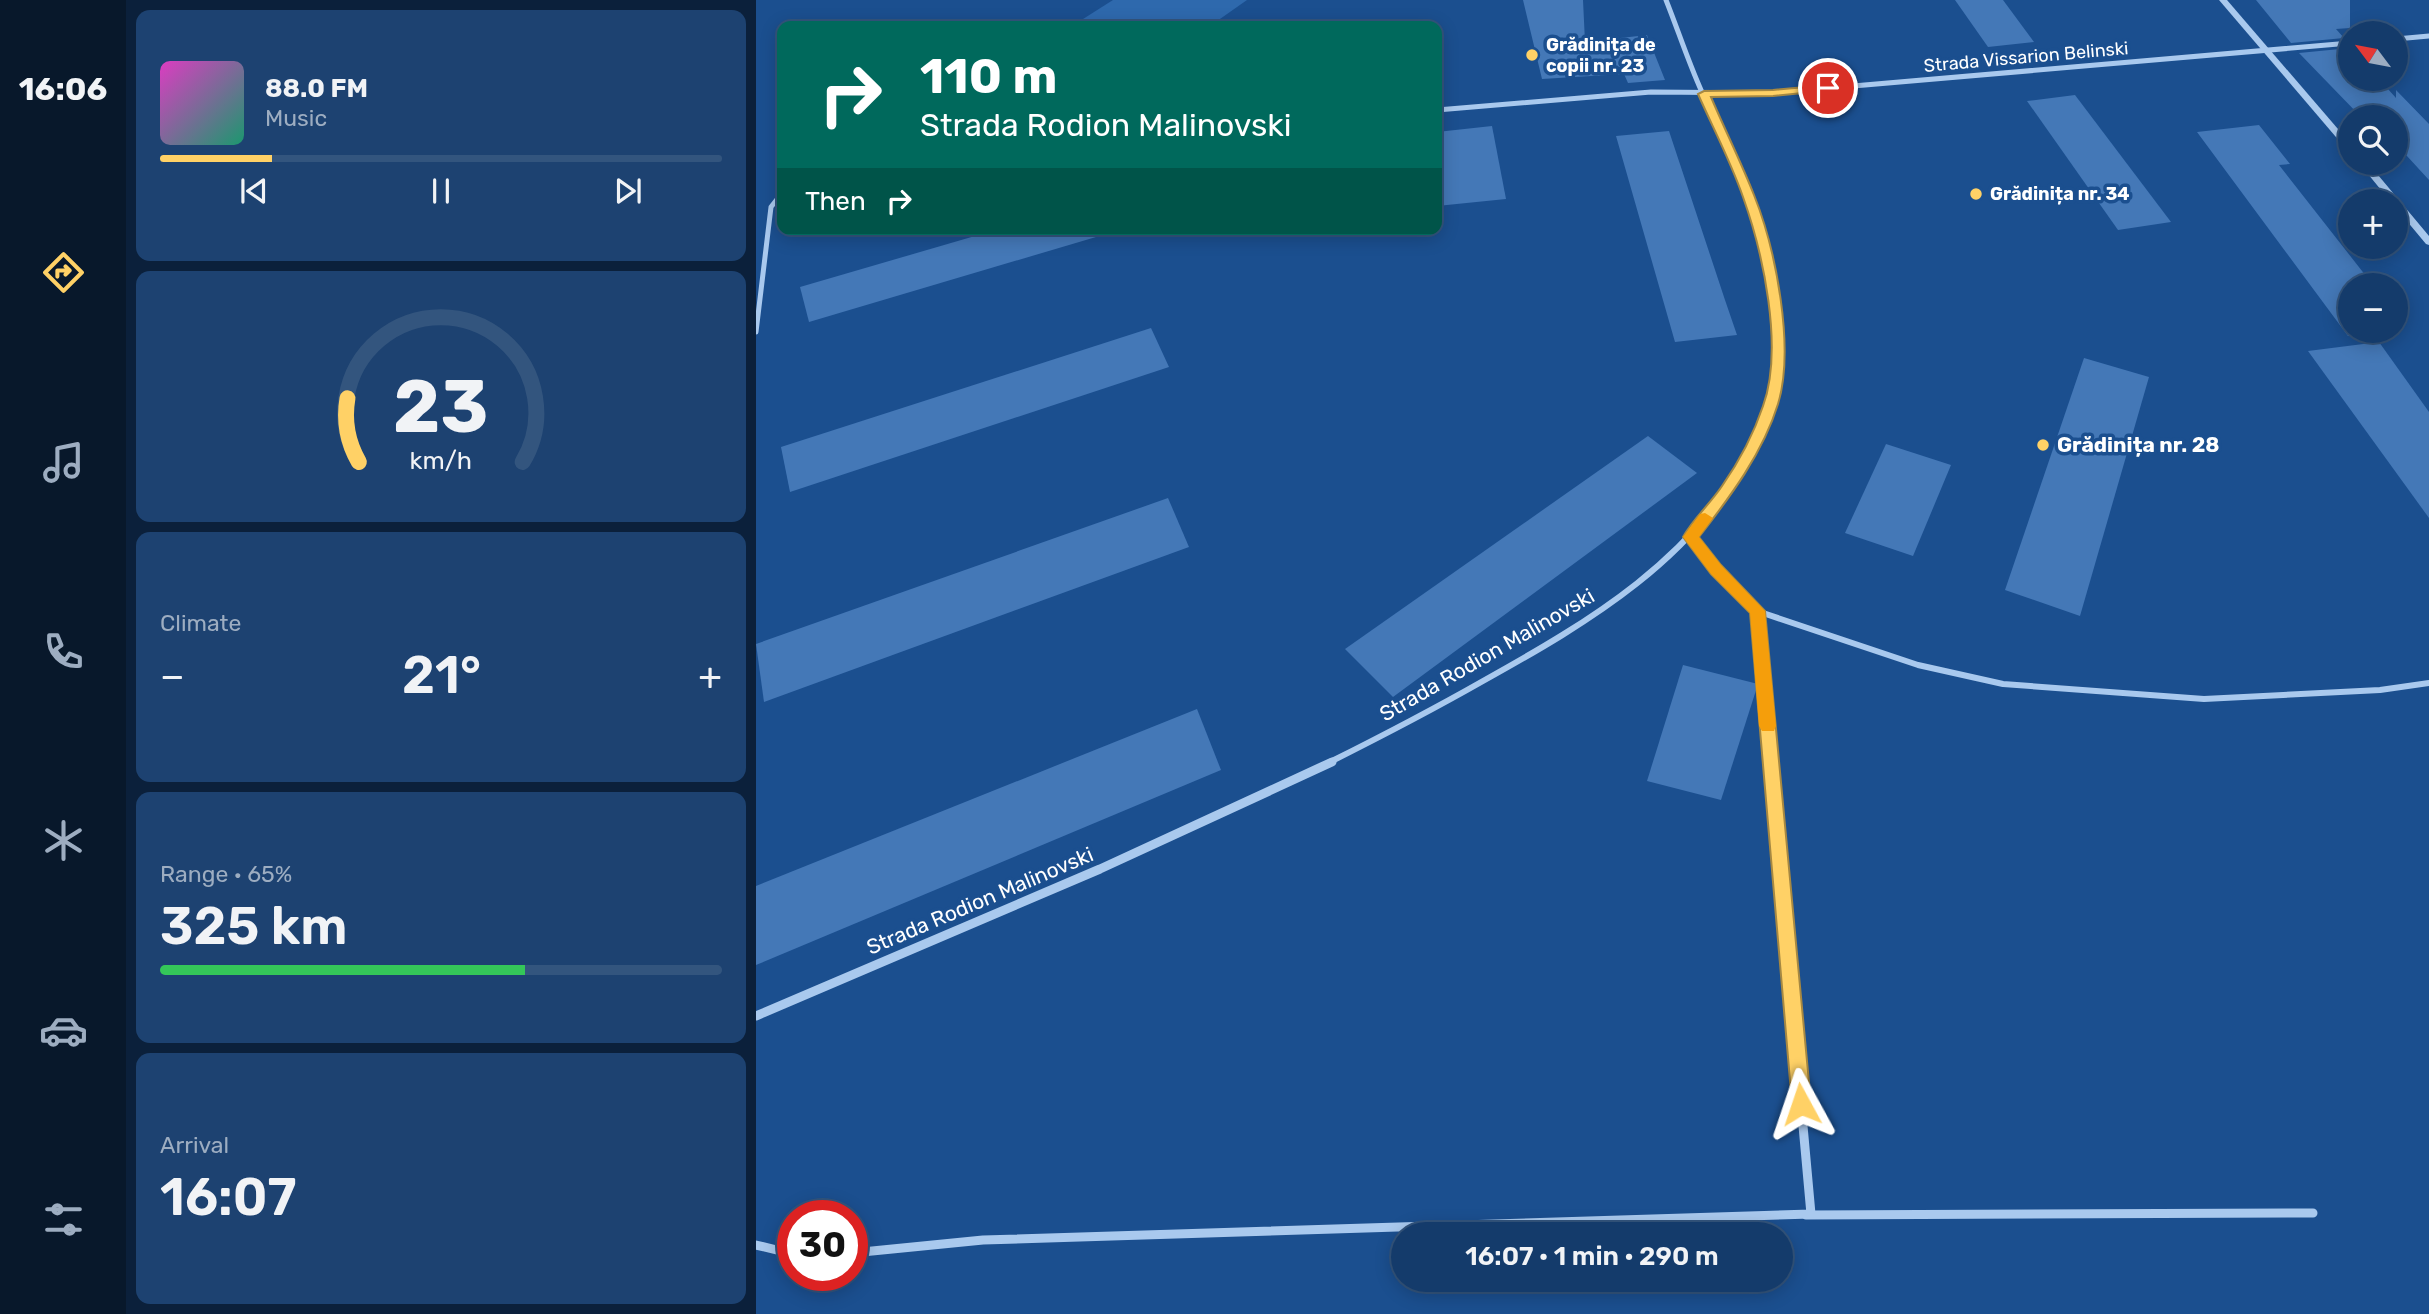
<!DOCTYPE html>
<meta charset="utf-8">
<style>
body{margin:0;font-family:Rubik,sans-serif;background:#1d4271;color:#f1f3f6;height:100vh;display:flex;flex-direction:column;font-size:26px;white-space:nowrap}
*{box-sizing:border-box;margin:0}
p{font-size:23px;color:#9dadc1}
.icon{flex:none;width:38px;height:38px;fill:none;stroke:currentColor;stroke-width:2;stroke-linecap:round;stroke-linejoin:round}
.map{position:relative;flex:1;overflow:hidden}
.details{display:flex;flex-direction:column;gap:10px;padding:10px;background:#0b203b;width:630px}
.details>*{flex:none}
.hud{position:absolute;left:21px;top:21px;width:665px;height:214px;border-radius:14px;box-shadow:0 4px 18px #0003,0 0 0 2px #33557e;background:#00695c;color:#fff;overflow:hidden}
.needle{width:46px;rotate:302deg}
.controls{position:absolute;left:1582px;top:21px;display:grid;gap:14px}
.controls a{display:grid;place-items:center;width:70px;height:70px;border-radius:50%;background:#143b6b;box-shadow:0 4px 18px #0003,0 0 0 2px #33557e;font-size:35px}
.speed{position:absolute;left:21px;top:1200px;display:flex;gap:14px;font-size:35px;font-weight:700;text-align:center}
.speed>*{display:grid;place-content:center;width:91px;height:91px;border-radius:50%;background:#143b6b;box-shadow:0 4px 18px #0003,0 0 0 2px #33557e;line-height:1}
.speed .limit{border:10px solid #d22;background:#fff;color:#111}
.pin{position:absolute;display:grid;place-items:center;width:60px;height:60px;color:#fff;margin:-30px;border:4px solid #fff;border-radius:50%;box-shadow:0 2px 7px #0007}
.me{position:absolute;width:77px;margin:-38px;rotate:355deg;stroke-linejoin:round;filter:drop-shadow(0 0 5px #0008)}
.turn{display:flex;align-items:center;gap:24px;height:147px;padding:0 28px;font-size:32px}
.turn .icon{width:91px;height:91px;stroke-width:2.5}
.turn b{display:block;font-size:49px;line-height:60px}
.then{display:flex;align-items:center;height:66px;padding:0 28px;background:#0003;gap:14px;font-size:26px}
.big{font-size:52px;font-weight:600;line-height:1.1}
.details .card{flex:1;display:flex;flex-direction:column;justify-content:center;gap:10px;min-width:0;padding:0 24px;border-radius:14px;background:#1d4271}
.details .dial{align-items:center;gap:0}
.dial svg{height:182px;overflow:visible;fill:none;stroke:#33557e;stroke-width:7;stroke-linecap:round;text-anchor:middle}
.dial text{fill:#f1f3f6;stroke:none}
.song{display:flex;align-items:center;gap:21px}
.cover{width:84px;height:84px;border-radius:10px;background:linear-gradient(135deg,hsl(310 70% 55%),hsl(160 70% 35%))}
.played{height:7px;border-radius:4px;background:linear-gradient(90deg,#ffd166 20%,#33557e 20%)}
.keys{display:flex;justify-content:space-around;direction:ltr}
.heat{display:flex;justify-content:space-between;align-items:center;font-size:38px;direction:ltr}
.charge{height:10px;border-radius:5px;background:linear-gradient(90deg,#34c759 65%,#33557e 0)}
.trip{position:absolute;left:635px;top:1222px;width:402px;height:70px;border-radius:35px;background:#143b6b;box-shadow:0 4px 18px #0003,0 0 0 2px #33557e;font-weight:600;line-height:70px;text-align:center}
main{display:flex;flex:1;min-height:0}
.dock{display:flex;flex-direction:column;width:126px;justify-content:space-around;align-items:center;background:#08182b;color:#9dadc1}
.dock .icon{width:49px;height:49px}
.dock .active{color:#ffd166}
.dock b{font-size:32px;color:#f1f3f6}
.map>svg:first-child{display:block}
.green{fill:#2e69ad}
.building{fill:#4478b7}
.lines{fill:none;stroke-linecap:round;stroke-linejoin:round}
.minor-far2{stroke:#a9c9ee;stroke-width:5}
.minor-far1{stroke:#a9c9ee;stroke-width:6}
.minor{stroke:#a9c9ee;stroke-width:9}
.tertiary{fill:#a9c9ee;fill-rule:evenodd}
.route{fill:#ffd166;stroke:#a68842;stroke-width:2}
.slow{fill:#f59e0b}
.poi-dot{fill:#ffd166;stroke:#1b4f8f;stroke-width:2.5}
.labels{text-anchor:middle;stroke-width:7;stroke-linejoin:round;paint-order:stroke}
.far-poi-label{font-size:18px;font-weight:bold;fill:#fff;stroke:#1b4f8f;text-anchor:start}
.far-street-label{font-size:18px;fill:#fff;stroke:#1b4f8f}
.poi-label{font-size:21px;font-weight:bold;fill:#fff;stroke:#1b4f8f;text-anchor:start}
.street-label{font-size:21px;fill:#fff;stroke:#1b4f8f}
</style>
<main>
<nav class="dock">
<b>16:06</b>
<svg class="icon active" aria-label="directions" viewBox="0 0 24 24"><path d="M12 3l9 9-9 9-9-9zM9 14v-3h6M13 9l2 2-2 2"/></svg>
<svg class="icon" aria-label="music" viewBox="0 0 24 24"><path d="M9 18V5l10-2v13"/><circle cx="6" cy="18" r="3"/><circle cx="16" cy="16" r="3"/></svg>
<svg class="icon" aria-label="phone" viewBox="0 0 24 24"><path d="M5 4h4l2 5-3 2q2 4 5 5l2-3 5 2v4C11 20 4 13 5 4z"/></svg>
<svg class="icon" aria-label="climate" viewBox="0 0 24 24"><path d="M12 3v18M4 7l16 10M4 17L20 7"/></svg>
<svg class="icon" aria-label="car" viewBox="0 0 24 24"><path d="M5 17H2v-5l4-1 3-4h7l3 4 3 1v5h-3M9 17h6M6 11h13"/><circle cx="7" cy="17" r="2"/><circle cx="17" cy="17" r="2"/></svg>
<svg class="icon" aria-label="filters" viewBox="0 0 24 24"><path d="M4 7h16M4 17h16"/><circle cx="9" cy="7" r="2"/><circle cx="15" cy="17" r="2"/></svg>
</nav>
<section class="details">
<div class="card">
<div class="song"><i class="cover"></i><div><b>88.0 FM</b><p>Music</p></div></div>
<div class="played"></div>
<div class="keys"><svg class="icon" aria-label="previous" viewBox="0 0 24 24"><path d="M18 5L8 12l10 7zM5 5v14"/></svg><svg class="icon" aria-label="pause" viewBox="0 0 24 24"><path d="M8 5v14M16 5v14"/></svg><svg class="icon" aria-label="next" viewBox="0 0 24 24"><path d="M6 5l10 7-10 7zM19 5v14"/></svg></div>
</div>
<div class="card dial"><svg viewBox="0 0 100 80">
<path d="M14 69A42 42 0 1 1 86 69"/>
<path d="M14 69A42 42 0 0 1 9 41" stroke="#ffd166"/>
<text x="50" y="56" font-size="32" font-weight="700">23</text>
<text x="50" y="72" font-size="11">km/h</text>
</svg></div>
<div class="card"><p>Climate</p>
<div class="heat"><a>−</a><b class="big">21°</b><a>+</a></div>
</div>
<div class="card"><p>Range · 65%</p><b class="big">325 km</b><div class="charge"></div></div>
<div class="card"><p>Arrival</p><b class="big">16:07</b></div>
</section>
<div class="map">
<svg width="1673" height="1314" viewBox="0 0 1673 1314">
<rect width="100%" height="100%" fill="#1b4f8f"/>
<path class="green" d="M357,0h134l-37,26h-138z"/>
<g class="building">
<path d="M767,0h60l2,42 62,-7 18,45 -37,3 -4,-9 -82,5z"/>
<path d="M1199,0h48l31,42 -46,5z"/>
<path d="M1500,0h94v28l-14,1 8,9 -53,5z"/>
<path d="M1594,48v31h29l17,19v-8l33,34v56l-33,-36v-27h-35l-62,-64z"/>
<path d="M1319,95l96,127 -53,8 -91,-129z"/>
<path d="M1503,125l31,39 -11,1 94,120h-23v46h38l-40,5 -151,-204z"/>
<path d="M736,126l14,73 -69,7v-74z"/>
<path d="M913,131l56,169 12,35 -62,7 -59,-206z"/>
<path d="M243,229h95l2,8 -287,85 -9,-35z"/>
<path d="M395,328l18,39 -379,125 -9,-45z"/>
<path d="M1623,342l50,70v106l-121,-167z"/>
<path d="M1328,358l65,19 -69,239 -75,-26z"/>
<path d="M892,436l49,37 -304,224 -48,-48z"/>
<path d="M1130,444l65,21 -38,91 -68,-23z"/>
<path d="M412,498l21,49 -425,155 -8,-58z"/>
<path d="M927,665l75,19 -37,116 -74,-19z"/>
<path d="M441,709l24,61 -465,195v-79z"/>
</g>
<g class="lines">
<g class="minor-far2">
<path d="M910,0c12,30 22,61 35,90 36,82 73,152 77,244"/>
<path d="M1640,39l33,-3"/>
<path d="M681,110l214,-18 122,1 577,-50"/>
<path d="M0,332l15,-125 11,-14"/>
</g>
<g class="minor-far1">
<path d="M934,537l26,33 41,41 161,54 85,19 201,15 176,-9 49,-7"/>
<path d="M1001,611l14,152"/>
<path d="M572,763c52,-26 104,-53 155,-82 106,-59 215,-123 270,-236 17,-36 27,-73 25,-112"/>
</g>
<g class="minor">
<path d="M0,1016l344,-147 232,-107"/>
<path d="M1050,1215l507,-2"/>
<path d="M0,1245l37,9"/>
<path d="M96,1253l131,-13 828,-26 -41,-452"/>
</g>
<g class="tertiary">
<path d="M1463,0h8l123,143v8l-3,-1z"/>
<path d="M1603,163h9l61,73v9l-3,-1 -30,-36v-7h-6z"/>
</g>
</g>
<path class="route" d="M1072,85l4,1v4l-59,6 -62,1c14,33 30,65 43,98 22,55 41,153 24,209 -15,49 -48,93 -79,133l22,28 44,46 46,493 -3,7 -7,3 -7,-3 -2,-7 -42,-491 -39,-39 -28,-37c10,-18 27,-33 39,-51 16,-23 32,-53 41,-80 21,-58 0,-153 -20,-209 -12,-35 -30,-69 -45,-103l6,-3 69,-1z"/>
<path class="slow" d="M949,513l8,5 -14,19 22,28 44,46 11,115 -2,5h-12l-3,-5 -9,-113 -39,-39 -28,-37 17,-23z"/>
<g class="poi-dot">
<circle cx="776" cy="55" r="7"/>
<circle cx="1220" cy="194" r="7"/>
<circle cx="1287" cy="445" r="7"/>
</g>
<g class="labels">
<g class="far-poi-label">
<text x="790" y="51">Grădinița de<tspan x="790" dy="21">copii nr. 23</tspan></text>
<text x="1234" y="200">Grădinița nr. 34</text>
</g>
<g class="far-street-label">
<text transform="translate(1270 57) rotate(-5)" y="6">Strada Vissarion Belinski</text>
</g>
<g class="poi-label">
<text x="1301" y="452">Grădinița nr. 28</text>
</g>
<g class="street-label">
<text transform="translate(731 655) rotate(-30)" y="7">Strada Rodion Malinovski</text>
<text transform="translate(224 901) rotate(-23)" y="7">Strada Rodion Malinovski</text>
</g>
</g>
</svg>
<div class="controls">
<a><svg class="needle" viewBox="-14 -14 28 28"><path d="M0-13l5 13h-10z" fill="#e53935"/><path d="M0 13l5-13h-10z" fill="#9dadc1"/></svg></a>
<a><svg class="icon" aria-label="search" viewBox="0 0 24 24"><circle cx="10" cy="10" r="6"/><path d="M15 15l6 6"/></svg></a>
<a>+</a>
<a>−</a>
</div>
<div class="speed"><div class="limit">30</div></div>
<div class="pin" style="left:1072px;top:88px;background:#d93025"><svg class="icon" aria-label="arrive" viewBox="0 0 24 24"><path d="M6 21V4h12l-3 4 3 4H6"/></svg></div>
<svg class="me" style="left:1045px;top:1104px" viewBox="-20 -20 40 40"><path d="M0-17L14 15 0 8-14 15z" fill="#ffd166" stroke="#fff" stroke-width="4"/></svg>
<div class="trip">16:07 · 1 min · 290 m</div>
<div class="hud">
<div class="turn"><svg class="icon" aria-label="right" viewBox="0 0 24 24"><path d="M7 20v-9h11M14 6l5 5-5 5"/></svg><div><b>110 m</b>Strada Rodion Malinovski</div></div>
<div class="then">Then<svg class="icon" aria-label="right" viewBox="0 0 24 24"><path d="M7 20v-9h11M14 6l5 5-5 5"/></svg></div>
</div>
</div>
</main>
